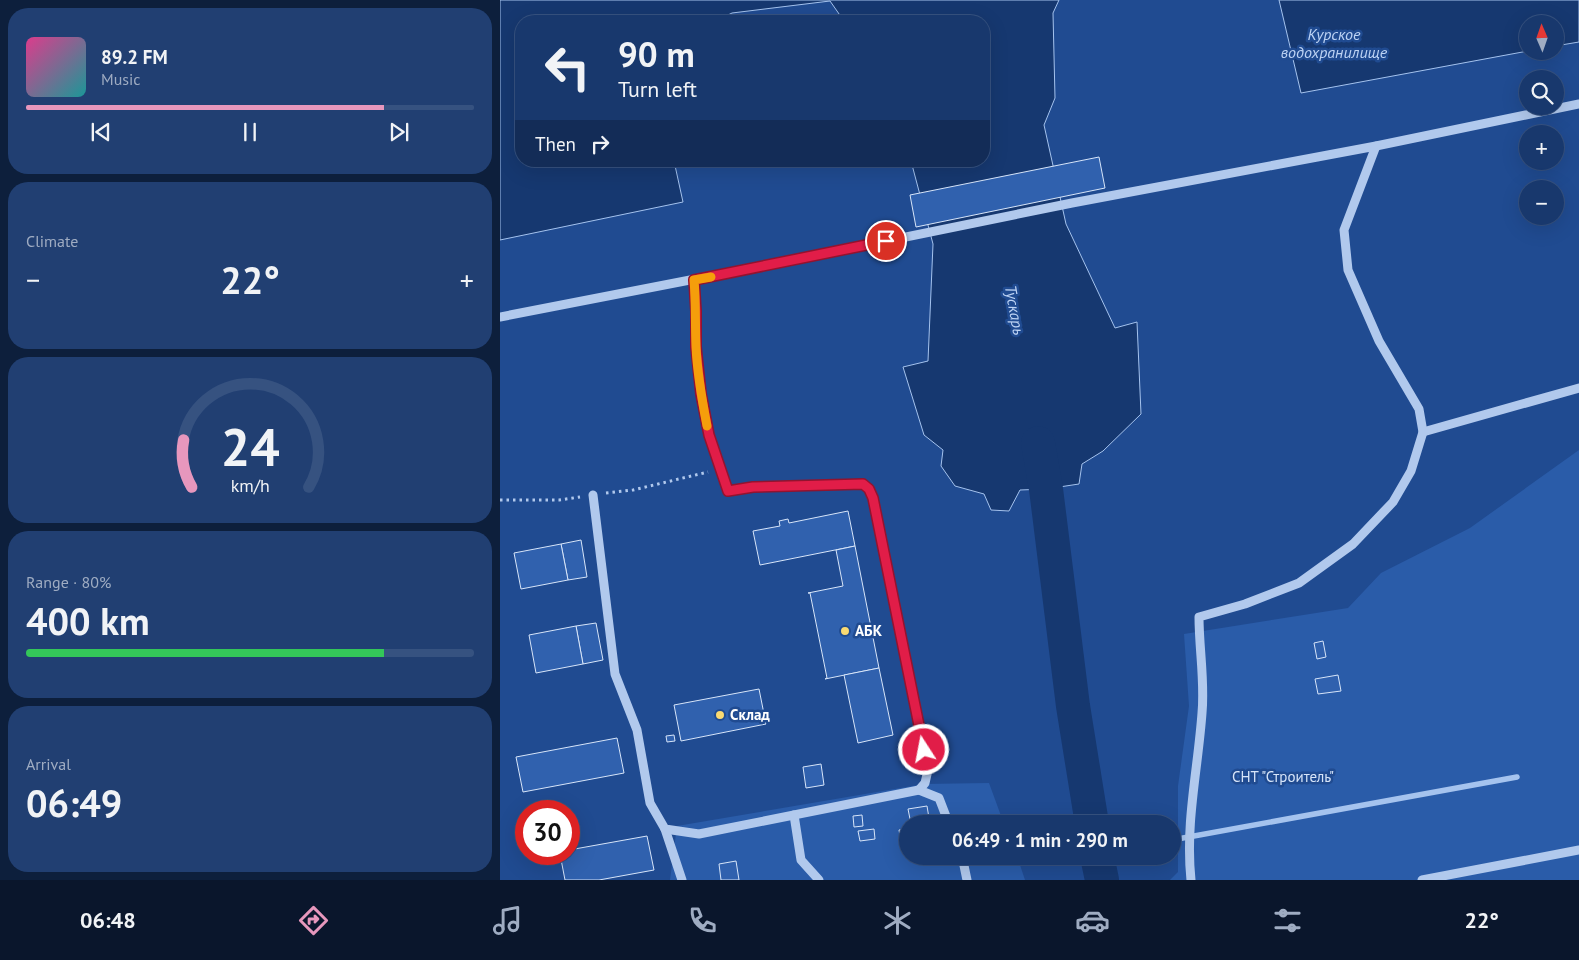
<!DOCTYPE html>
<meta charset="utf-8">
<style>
body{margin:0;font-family:"PT Sans",sans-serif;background:#213f72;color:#f1f3f6;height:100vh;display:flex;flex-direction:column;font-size:19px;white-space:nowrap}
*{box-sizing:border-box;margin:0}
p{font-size:16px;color:#9facc2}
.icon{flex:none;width:28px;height:28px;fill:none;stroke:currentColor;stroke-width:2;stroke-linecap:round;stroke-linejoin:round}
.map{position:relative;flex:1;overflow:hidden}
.sheet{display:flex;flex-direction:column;gap:8px;padding:8px;background:#0d1f3c;width:500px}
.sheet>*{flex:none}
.guide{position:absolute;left:15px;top:15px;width:475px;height:152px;border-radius:20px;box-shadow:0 5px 20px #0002,0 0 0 1px #365280;background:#18386d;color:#f1f3f6;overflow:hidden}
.needle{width:32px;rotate:358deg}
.controls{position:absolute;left:1019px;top:15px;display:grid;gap:10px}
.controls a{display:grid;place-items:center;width:45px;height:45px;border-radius:50%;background:#18386d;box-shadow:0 5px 20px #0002,0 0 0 1px #365280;font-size:25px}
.speed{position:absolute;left:15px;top:800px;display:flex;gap:10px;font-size:25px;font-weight:700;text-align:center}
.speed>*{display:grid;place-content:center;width:65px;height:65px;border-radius:50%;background:#18386d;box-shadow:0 5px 20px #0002,0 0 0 1px #365280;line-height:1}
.speed .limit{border:8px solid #d22;background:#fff;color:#111}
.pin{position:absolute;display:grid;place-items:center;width:42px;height:42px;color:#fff;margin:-21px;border:2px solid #fff;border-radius:50%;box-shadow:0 1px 5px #0007}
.me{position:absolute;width:55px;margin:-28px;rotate:349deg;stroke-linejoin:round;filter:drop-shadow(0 0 4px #0008)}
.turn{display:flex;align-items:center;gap:18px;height:105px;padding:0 20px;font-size:22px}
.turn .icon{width:65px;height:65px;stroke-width:2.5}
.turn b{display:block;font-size:35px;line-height:42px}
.then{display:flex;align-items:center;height:48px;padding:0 20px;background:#0003;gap:10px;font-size:19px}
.big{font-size:38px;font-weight:600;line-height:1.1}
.sheet .widget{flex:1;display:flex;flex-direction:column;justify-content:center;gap:8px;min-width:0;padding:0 18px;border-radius:20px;background:#213f72}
.sheet .dial{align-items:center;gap:0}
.dial svg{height:130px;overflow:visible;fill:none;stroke:#365280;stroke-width:7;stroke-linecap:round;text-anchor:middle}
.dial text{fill:#f1f3f6;stroke:none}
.song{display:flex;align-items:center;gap:15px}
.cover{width:60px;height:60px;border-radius:8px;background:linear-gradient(135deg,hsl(330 70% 55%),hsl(180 70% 35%))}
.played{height:5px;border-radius:2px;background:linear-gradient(90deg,#e797bd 80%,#365280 80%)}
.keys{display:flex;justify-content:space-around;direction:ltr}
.heat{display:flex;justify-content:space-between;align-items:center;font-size:28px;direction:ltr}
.charge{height:8px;border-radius:4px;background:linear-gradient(90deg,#34c759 80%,#365280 0)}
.trip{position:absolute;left:399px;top:815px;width:282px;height:50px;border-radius:25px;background:#18386d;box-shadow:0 5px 20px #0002,0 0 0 1px #365280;font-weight:600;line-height:50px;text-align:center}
.tabs{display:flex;height:80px;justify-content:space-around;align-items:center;background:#0a162c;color:#9facc2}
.tabs .icon{width:35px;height:35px}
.tabs .on{color:#e797bd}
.tabs b{font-size:22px;color:#f1f3f6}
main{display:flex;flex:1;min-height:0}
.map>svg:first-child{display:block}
.green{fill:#2a5ca9}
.water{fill:#163870;stroke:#a5c3ee}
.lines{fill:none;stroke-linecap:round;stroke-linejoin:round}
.stream{stroke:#a5c3ee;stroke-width:5.5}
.river{stroke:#163870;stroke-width:34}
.building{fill:#3061ae;stroke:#d7e5f9}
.path{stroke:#b1c9ed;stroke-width:3;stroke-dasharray:2.5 4;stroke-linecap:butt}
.minor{stroke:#b1c9ed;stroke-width:9}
.route-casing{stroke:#92132f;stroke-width:12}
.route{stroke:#e11d48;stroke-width:9}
.slow{stroke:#f59e0b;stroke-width:9}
.poi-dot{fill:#fada72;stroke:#204b91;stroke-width:2}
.labels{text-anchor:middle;stroke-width:5;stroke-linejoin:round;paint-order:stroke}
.poi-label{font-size:15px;font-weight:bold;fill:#fff;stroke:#204b91;text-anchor:start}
.park-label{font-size:15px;fill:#d7e5f9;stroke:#204b91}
.water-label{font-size:16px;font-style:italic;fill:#bdd3f4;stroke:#204b91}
</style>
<main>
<section class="sheet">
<div class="widget">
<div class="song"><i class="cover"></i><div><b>89.2 FM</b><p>Music</p></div></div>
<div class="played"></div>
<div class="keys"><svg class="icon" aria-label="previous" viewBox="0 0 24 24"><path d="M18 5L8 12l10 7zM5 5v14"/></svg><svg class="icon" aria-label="pause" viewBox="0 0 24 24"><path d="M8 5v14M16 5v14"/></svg><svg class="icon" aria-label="next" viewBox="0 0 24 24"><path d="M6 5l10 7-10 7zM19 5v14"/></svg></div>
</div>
<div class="widget"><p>Climate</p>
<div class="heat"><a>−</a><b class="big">22°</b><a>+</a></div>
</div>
<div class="widget dial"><svg viewBox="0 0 100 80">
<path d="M14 69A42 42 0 1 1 86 69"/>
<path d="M14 69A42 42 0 0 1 9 40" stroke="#e797bd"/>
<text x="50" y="56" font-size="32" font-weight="700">24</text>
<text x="50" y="72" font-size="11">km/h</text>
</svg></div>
<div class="widget"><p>Range · 80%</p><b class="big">400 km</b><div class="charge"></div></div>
<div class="widget"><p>Arrival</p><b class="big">06:49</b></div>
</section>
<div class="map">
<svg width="1079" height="880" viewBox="0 0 1079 880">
<rect width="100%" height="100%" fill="#204b91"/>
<g class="green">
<path d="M1079,450v430h-409l8,-8v-86l11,-80 -5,-72 164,-26 33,-35 89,-45z"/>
<path d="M489,783l15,41h-96v32h109l8,24h-355l7,-54 247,-42z"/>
</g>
<g class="water">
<path d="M0,0h559l-6,13 2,85 -11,27 22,99 49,104 22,-6 4,92 -38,37 -21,13 -3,20 -33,5 -26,1 -11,21 -18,-1 -7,-16 -29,-8 -14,-20 2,-16 -19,-15 -21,-68 25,-6 5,-117 -22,-83h73v-140h-140l-14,-20 -98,12 -16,8h-195v140h153l9,41 -183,38z"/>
<path d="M779,0h300v42l-24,4v-22h-27v27l-227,42z"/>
</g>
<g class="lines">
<path class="stream" d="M672,840l345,-63"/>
<g class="river">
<path d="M538,443l8,46 27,217 19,118"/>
<path d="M597,856l5,24"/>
</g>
</g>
<g class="building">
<path d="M599,157l6,31 -189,39 -6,-32z"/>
<path d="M348,511l7,35 -95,19 -7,-34 27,-5 -1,-5 9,-2 1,4z"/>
<path d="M81,540l6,37 -19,3 -7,-36z"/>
<path d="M61,544l7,36 -47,9 -7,-36z"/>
<path d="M355,546l24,122 -54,11 2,-1 -17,-85h-2l35,-7 -7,-36z"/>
<path d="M96,623l7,37 -20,4 -7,-38z"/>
<path d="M76,626l7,38 -47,9 -7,-38z"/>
<path d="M823,641l3,16 -9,2 -3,-16z"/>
<path d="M379,668l14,67 -35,8 -14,-68z"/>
<path d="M838,675l3,16 -23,3 -3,-15z"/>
<path d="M259,689l7,35 -85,17 -7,-36z"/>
<path d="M174,735l1,6 -8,1 -1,-6z"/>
<path d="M117,738l7,35 -101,19 -7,-35z"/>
<path d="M321,764l3,21 -18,3 -3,-21z"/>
<path d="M427,806l3,18h-19l-3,-15z"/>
<path d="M362,815l1,11 -9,1 -1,-11z"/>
<path d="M374,829l1,10 -15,2 -2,-10z"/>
<path d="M408,829v23l-5,1 -4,-23z"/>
<path d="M147,836l7,34 -55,10h-34l-5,-26h9v-4z"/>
<path d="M236,861l3,19h-18l-2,-16z"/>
</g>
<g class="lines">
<g class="path">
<path d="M106,493l27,-3 75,-18"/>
<path d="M0,500h59l21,-3"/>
</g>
<g class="minor">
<path d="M194,280l2,31v36l5,47 8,41 19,56 25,-4 110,-3 6,5 4,9 55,272 -3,13 -6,7 20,8 10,26"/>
<path d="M0,317l313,-61 259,-53 304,-57 203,-42"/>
<path d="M923,432l156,-44"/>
<path d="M93,495l22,179 22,56 13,73 15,26 34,5 220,-44"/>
<path d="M294,815l7,45 18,20"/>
<path d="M165,829l17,51"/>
<path d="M462,856l5,24"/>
<path d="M691,880c-6,-56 7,-111 11,-167 3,-32 -3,-64 -3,-96l46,-13 54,-21 54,-39 40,-42 18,-31 12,-39 -4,-23 -40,-68 -31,-71 -4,-40 32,-84"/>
<path d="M922,880l157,-30"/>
</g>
</g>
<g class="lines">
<defs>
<path id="route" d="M386,241l-192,39 2,31v36l5,47 8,41 19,56 25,-4 110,-3 6,5 4,9 51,252"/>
</defs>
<use href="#route" class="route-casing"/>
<use href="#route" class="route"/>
<path class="slow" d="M207,426c-5,-26 -10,-53 -11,-80 -1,-22 0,-44 -2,-66l17,-3"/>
</g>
<g class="poi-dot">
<circle cx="345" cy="631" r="5"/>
<circle cx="220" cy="715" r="5"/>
</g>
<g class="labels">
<g class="poi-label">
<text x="355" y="636">АБК</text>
<text x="230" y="720">Склад</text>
</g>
<g class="park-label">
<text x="783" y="782">СНТ "Строитель"</text>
</g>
<g class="water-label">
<text x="834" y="40">Курское<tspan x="834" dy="18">водохранилище</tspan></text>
<text transform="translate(515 310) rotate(80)" y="6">Тускарь</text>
</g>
</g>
</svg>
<div class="controls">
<a><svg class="needle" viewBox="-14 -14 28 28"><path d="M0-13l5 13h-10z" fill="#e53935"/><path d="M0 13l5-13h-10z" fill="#9facc2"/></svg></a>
<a><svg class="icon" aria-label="search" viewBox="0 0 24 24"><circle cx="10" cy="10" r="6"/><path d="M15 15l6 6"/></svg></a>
<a>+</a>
<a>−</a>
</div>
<div class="speed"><div class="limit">30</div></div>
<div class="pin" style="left:386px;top:241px;background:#d93025"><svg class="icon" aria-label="arrive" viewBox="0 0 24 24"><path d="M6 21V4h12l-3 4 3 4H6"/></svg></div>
<svg class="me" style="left:424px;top:750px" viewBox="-20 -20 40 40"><circle r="17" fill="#e11d48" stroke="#fff" stroke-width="3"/><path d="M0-11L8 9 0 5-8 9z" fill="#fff"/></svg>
<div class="trip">06:49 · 1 min · 290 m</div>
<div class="guide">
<div class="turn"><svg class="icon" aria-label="left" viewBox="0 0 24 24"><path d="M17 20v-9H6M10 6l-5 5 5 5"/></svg><div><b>90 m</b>Turn left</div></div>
<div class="then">Then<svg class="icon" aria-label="right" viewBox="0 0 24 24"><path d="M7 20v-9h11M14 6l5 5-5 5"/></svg></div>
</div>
</div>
</main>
<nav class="tabs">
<b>06:48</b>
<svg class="icon on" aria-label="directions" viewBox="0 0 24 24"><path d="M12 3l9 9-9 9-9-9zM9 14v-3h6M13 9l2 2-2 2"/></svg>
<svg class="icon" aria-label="music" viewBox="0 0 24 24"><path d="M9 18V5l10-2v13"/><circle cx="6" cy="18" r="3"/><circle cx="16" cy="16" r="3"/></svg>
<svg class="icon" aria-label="phone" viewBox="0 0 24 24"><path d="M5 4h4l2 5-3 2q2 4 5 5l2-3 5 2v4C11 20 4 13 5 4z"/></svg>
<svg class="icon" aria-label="climate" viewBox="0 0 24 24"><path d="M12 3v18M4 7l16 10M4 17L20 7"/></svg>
<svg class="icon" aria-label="car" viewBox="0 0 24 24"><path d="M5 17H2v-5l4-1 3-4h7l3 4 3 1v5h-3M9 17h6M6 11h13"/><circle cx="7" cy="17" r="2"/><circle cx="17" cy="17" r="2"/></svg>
<svg class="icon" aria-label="filters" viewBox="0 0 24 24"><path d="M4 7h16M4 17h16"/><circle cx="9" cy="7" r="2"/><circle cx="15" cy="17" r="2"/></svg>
<b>22°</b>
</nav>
